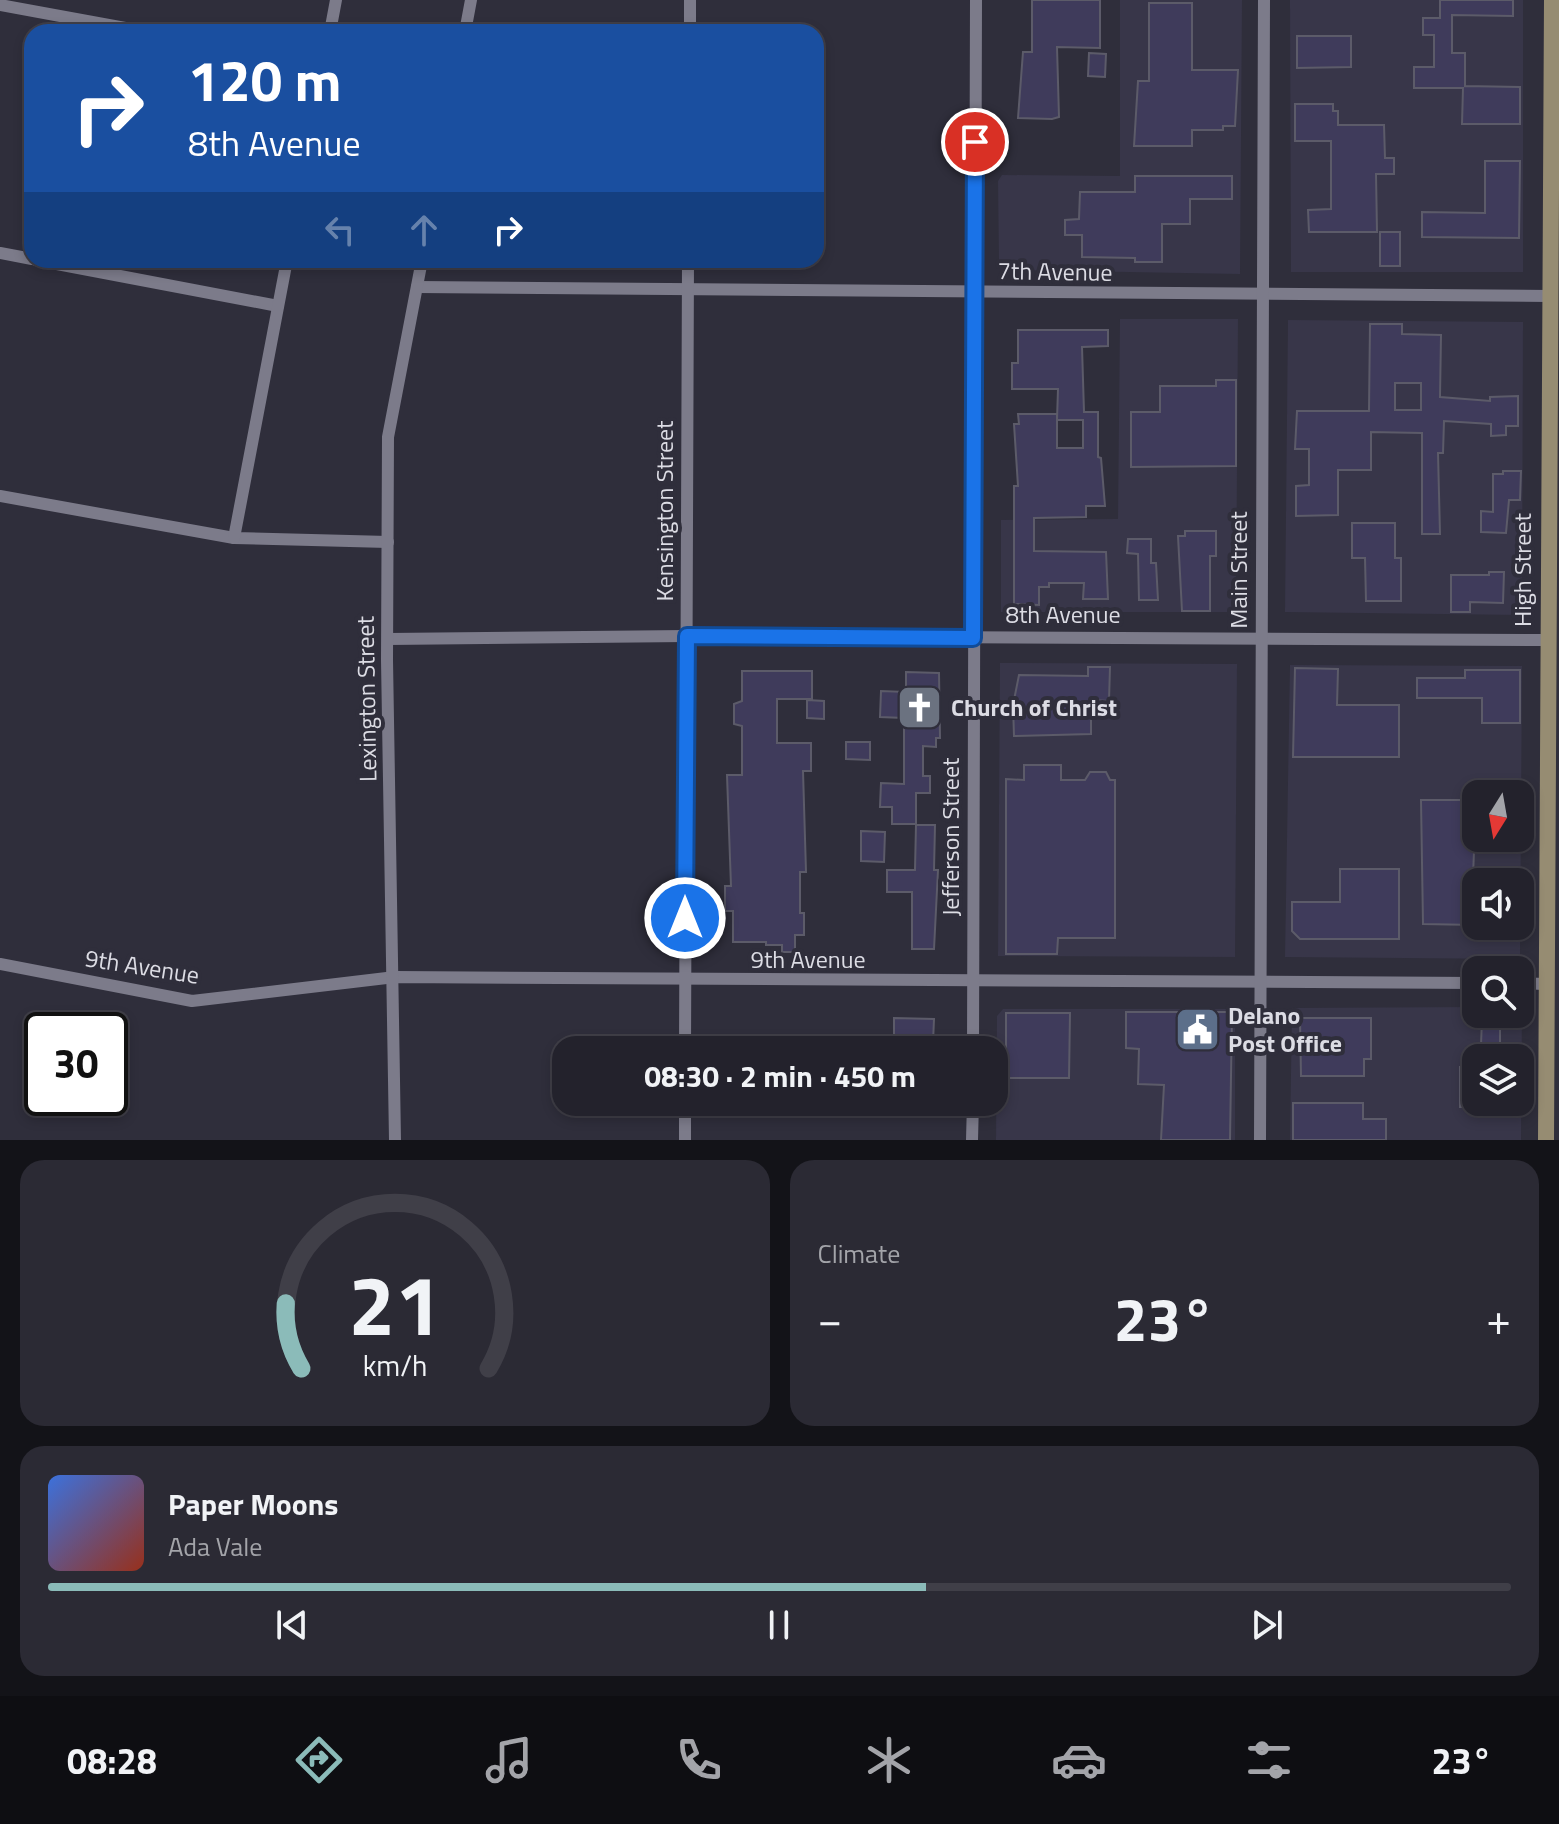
<!DOCTYPE html>
<meta charset="utf-8">
<style>
body{margin:0;font-family:"Titillium Web",sans-serif;background:#2b2a34;color:#f1f3f6;height:100vh;display:flex;flex-direction:column;font-size:30px;white-space:nowrap}
*{box-sizing:border-box;margin:0}
p{font-size:26px;color:#a3a4a9}
.icon{flex:none;width:44px;height:44px;fill:none;stroke:currentColor;stroke-width:2;stroke-linecap:round;stroke-linejoin:round}
.map{position:relative;height:1140px;overflow:hidden}
.sheet{display:flex;flex-direction:column;gap:20px;padding:20px;background:#131318;flex:1}
.sheet>*{flex:none}
.top-card{position:absolute;left:24px;top:24px;width:800px;height:244px;border-radius:24px;box-shadow:0 4px 12px #0003,0 0 0 2px #403f48;background:#1a4fa0;color:#fff;overflow:hidden}
.needle{width:52px;rotate:191deg}
.controls{position:absolute;left:1462px;top:780px;display:grid;gap:16px}
.controls a{display:grid;place-items:center;width:72px;height:72px;border-radius:16px;background:#23222c;box-shadow:0 4px 12px #0003,0 0 0 2px #403f48;font-size:40px}
.speed{position:absolute;left:24px;top:1012px;display:flex;gap:16px;font-size:40px;font-weight:700;text-align:center}
.speed>*{display:grid;place-content:center;width:104px;height:104px;border-radius:50%;background:#23222c;box-shadow:0 4px 12px #0003,0 0 0 2px #403f48;line-height:1}
.speed .limit{border:4px solid #111;border-radius:12px;background:#fff;color:#111}
.pin{position:absolute;display:grid;place-items:center;width:68px;height:68px;color:#fff;margin:-34px;border:4px solid #fff;border-radius:50%;box-shadow:0 2px 8px #0007}
.me{position:absolute;width:88px;margin:-44px;rotate:0deg;stroke-linejoin:round;filter:drop-shadow(0 0 6px #0008)}
.turn{display:flex;align-items:center;gap:28px;height:168px;padding:0 32px;font-size:36px}
.turn .icon{width:104px;height:104px;stroke-width:2.5}
.turn b{display:block;font-size:56px;line-height:68px}
.lanes{display:flex;align-items:center;height:76px;padding:0 32px;background:#0003;justify-content:center;gap:40px;direction:ltr}
.lanes .off{opacity:.35}
.big{font-size:60px;font-weight:700;line-height:1.1}
.sheet .widget{flex:1;display:flex;flex-direction:column;justify-content:center;gap:12px;min-width:0;padding:0 28px;border-radius:24px;background:#2b2a34}
.sheet .dial{align-items:center;gap:0}
.dial svg{height:208px;overflow:visible;fill:none;stroke:#403f48;stroke-width:7;stroke-linecap:round;text-anchor:middle}
.dial text{fill:#f1f3f6;stroke:none}
.song{display:flex;align-items:center;gap:24px}
.cover{width:96px;height:96px;border-radius:12px;background:linear-gradient(135deg,hsl(220 70% 55%),hsl(10 70% 35%))}
.played{height:8px;border-radius:4px;background:linear-gradient(90deg,#8bbbb9 60%,#403f48 60%)}
.keys{display:flex;justify-content:space-around;direction:ltr}
.heat{display:flex;justify-content:space-between;align-items:center;font-size:44px;direction:ltr}
.sheet .tiles{flex:1;display:grid;gap:20px;grid-template-columns:1fr 1fr}
.widget:last-child{grid-column:span 2}
.trip{position:absolute;left:552px;top:1036px;width:456px;height:80px;border-radius:24px;background:#23222c;box-shadow:0 4px 12px #0003,0 0 0 2px #403f48;font-weight:700;line-height:80px;text-align:center}
.menu{display:flex;height:128px;justify-content:space-around;align-items:center;background:#0e0e12;color:#a3a4a9}
.menu .icon{width:56px;height:56px}
.menu .on{color:#8bbbb9}
.menu b{font-size:36px;color:#f1f3f6}
.map>svg:first-child{display:block}
.built{fill:#383649;fill-rule:evenodd}
.building{fill:#3f3b5b;stroke:#5c5b69;stroke-width:2;fill-rule:evenodd}
.lines{fill:none;stroke-linecap:round;stroke-linejoin:round}
.minor{stroke:#7c7b8a;stroke-width:12}
.secondary{stroke:#968c72;stroke-width:16}
.route-casing{stroke:#114b97;stroke-width:20}
.route{stroke:#1a73e8;stroke-width:14}
.labels{text-anchor:middle;stroke-width:8;stroke-linejoin:round;paint-order:stroke}
.street-label{font-size:24px;fill:#dcdce4;stroke:#2f2e3b}
.poi-label{font-size:24px;font-weight:bold;fill:#dcdce4;stroke:#2f2e3b;text-anchor:start}
</style>
<div class="map">
<svg width="1559" height="1140" viewBox="0 0 1559 1140">
<rect width="100%" height="100%" fill="#2f2e3b"/>
<g class="built">
<path d="M1120,0h122l-2,274 -228,-4 -13,-8 -1,-81 4,-6 118,1z"/>
<path d="M1290,0h233v272h-232z"/>
<path d="M1120,319h118l-2,293h-235v-92l117,-1z"/>
<path d="M1288,320l235,2 -1,293 -237,-3z"/>
<path d="M1000,663l237,1 -2,293 -237,-1z"/>
<path d="M1290,665l232,1 -2,293 -235,-2zM1476,794h44v44h-44zM1476,882h44v44h-44z"/>
<path d="M1476,1007v7h44l2,-7 -1,133h-231l2,-132zM1476,1058h44v44h-44z"/>
<path d="M1003,1009h232v131h-239l1,-124z"/>
</g>
<g class="building">
<path d="M1032,0h68v48l-43,-1 2,70 -7,2 -34,-1 5,-66h9z"/>
<path d="M1440,0h73v16l-61,-1v38h13v33l55,1v37h-58l1,-36h-49v-21h20v-32h-11v-17h17z"/>
<path d="M1149,3h43v67h46l-3,56h-12v4h-31v16h-58l4,-65h11z"/>
<path d="M1297,36h54v31l-54,1z"/>
<path d="M1089,53l17,1 -1,23 -17,-1z"/>
<path d="M1295,104h38v7h5v14h46l1,33h9v16h-18l1,58h-68l-1,-22 23,-1v-68h-36z"/>
<path d="M1485,161h35l-1,77 -97,-1v-25l63,1z"/>
<path d="M1135,176h97v23h-42v25h-28v38h-27v-4l-53,-1v-22h-17v-15l14,-1 1,-27h55z"/>
<rect x="1380" y="232" width="20" height="34"/>
<path d="M1370,324h32v10l39,1 -1,62 50,4v-4l28,-1v30h-12v9l-15,1v-12l-47,-3 -1,32h-5l2,81h-18v-101l-51,-1v38h-33v45l-42,1v-30l13,-1v-36h-14l2,-38h72zM1395,383h26v27h-26z"/>
<path d="M1018,330h90v16l-26,1 2,65h14v45l3,1 4,48h-19v11l-52,1v33l72,1 2,47h-25l1,-16h-35v4h-10v18l-25,-1v-118h4l-4,-62h5l-1,-10h39v34h26v-28h-26l1,-31h-46v-26h6z"/>
<path d="M1216,380h20v86l-105,1v-55h29v-26h56z"/>
<path d="M1503,471h18l-1,29h-11l-3,33 -25,-1v-21l12,1v-38h10z"/>
<path d="M1352,523h43v35h6v43h-35l-1,-43h-13z"/>
<path d="M1185,531h31v25h-6v55h-28l-4,-75h7z"/>
<path d="M1128,539h23v24h5l2,37h-19l-1,-46 -11,-1z"/>
<path d="M1489,572h15l-1,31 -33,-1v10h-19v-37h38z"/>
<path d="M1088,667h22l-1,34 -18,-1v34l-77,2 -1,-31 6,-30 69,1z"/>
<path d="M1295,668l43,1 -1,36h62v52h-106z"/>
<path d="M1465,670h55v53h-38v-25h-65v-20h48z"/>
<path d="M742,671h70v28h-35v44h34v28h-8l3,101h-6v41h4v22h-9v17h-13v-7h-16v-3h-33v-31h-8v-25h6l-4,-111h15v-49l-8,-2v-20l8,-3z"/>
<path d="M906,672l33,1 1,65h-4v9l-13,-1v30h7v17h-14v31h-24v-17h-12l1,-24 23,1v-66l-24,-1 1,-26 25,1z"/>
<path d="M807,700l17,1v18l-17,-1z"/>
<path d="M846,742h24v18l-24,-1z"/>
<path d="M1024,765h37v15h24l5,-8h16l4,8h5v158h-57l-1,16h-51v-175l18,1z"/>
<path d="M1421,800h55l-4,102h4v23l-53,-1z"/>
<path d="M916,825h19l-1,45h4l-4,79h-22v-57h-25v-22h28z"/>
<path d="M861,831l24,1 -1,30 -23,-1z"/>
<path d="M1340,869h59v70h-99l-8,-8v-29h48z"/>
<path d="M1126,1012h106l-2,128h-69l3,-55 -26,-1 1,-35 -13,-1z"/>
<path d="M1006,1013h64l-1,65h-63z"/>
<path d="M894,1018l40,1 -1,24 -39,-1z"/>
<path d="M1300,1018h71v41h-7v17h-63z"/>
<path d="M1482,1019l18,1v26l-19,-1z"/>
<rect x="1460" y="1067" width="16" height="40"/>
<path d="M1293,1103h70v16h23v21h-93z"/>
</g>
<g class="lines">
<g class="minor">
<path d="M0,5l147,27"/>
<path d="M330,32l6,-32"/>
<path d="M465,32l6,-32"/>
<path d="M690,32v-32"/>
<path d="M0,253l32,6"/>
<path d="M36,260l242,46"/>
<path d="M417,287l1133,9"/>
<path d="M0,496l234,42 154,4"/>
<path d="M234,538l53,-278"/>
<path d="M388,639l299,-3 860,4"/>
<path d="M0,964l192,37 203,-24 1081,6"/>
<path d="M1520,983l25,1"/>
<path d="M685,1050l3,-790"/>
<path d="M973,1050l3,-1050"/>
<path d="M395,1140l-8,-480 1,-223 34,-177"/>
<path d="M685,1140v-38"/>
<path d="M972,1140l1,-38"/>
<path d="M1260,1140l4,-1140"/>
</g>
<path class="secondary" d="M1546,1140l6,-1140"/>
</g>
<g class="lines">
<defs>
<path id="route" d="M685,918l2,-282 286,2 2,-496"/>
</defs>
<use href="#route" class="route-casing"/>
<use href="#route" class="route"/>
</g>
<defs>
<symbol id="church-square" viewBox="-11 -11 22 22"><rect x="-9" y="-9" width="18" height="18" rx="4" fill="#6b7280" stroke="#2f2e3b"/><path d="M-1.2-6h2.4v3.5h3.3v2.4h-3.3V6h-2.4V-.1h-3.3v-2.4h3.3Z" fill="#fff"/></symbol>
<symbol id="civic-square" viewBox="-11 -11 22 22"><rect x="-9" y="-9" width="18" height="18" rx="4" fill="#5c6f8a" stroke="#2f2e3b"/><path d="M-.6-6.5H3V-4.5H.6V-3L4-1V1h2V6H-6V1h2V-1L-.6-3ZM-1.2 2.5V6h2.4V2.5Z" fill="#fff"/></symbol>
</defs>
<g fill-rule="evenodd">
<use href="#church-square" x="894" y="682" width="51" height="51"/>
<use href="#civic-square" x="1172" y="1004" width="51" height="51"/>
</g>
<g class="labels">
<g class="street-label">
<text transform="translate(1055 272) rotate(1)" y="8">7th Avenue</text>
<text transform="translate(665 511) rotate(-90)" y="8">Kensington Street</text>
<text transform="translate(1239 570) rotate(-90)" y="8">Main Street</text>
<text transform="translate(1523 570) rotate(-90)" y="8">High Street</text>
<text x="1063" y="623">8th Avenue</text>
<text transform="translate(367 699) rotate(-91)" y="8">Lexington Street</text>
<text transform="translate(951 837) rotate(-90)" y="8">Jefferson Street</text>
<text x="808" y="968">9th Avenue</text>
<text transform="translate(142 967) rotate(9)" y="8">9th Avenue</text>
</g>
<g class="poi-label">
<text x="951" y="716">Church of Christ</text>
<text x="1228" y="1024">Delano<tspan x="1228" dy="28">Post Office</tspan></text>
</g>
</g>
</svg>
<div class="controls">
<a><svg class="needle" viewBox="-14 -14 28 28"><path d="M0-13l5 13h-10z" fill="#e53935"/><path d="M0 13l5-13h-10z" fill="#a3a4a9"/></svg></a>
<a><svg class="icon" aria-label="sound" viewBox="0 0 24 24"><path d="M4 9h4l5-4v14l-5-4H4zM17 9q2 3 0 6"/></svg></a>
<a><svg class="icon" aria-label="search" viewBox="0 0 24 24"><circle cx="10" cy="10" r="6"/><path d="M15 15l6 6"/></svg></a>
<a><svg class="icon" aria-label="layers" viewBox="0 0 24 24"><path d="M12 4l9 5-9 5-9-5zM3 14l9 5 9-5"/></svg></a>
</div>
<div class="speed"><div class="limit">30</div></div>
<div class="pin" style="left:975px;top:142px;background:#d93025"><svg class="icon" aria-label="arrive" viewBox="0 0 24 24"><path d="M6 21V4h12l-3 4 3 4H6"/></svg></div>
<svg class="me" style="left:685px;top:918px" viewBox="-20 -20 40 40"><circle r="17" fill="#1a73e8" stroke="#fff" stroke-width="3"/><path d="M0-11L8 9 0 5-8 9z" fill="#fff"/></svg>
<div class="trip">08:30 · 2 min · 450 m</div>
<div class="top-card">
<div class="turn"><svg class="icon" aria-label="right" viewBox="0 0 24 24"><path d="M7 20v-9h11M14 6l5 5-5 5"/></svg><div><b>120 m</b>8th Avenue</div></div>
<div class="lanes"><svg class="icon off" aria-label="left" viewBox="0 0 24 24"><path d="M17 20v-9H6M10 6l-5 5 5 5"/></svg><svg class="icon off" aria-label="ahead" viewBox="0 0 24 24"><path d="M12 20V5M6 11l6-6 6 6"/></svg><svg class="icon" aria-label="right" viewBox="0 0 24 24"><path d="M7 20v-9h11M14 6l5 5-5 5"/></svg></div>
</div>
</div>
<section class="sheet">
<div class="tiles">
<div class="widget dial"><svg viewBox="0 0 100 80">
<path d="M14 69A42 42 0 1 1 86 69"/>
<path d="M14 69A42 42 0 0 1 8 44" stroke="#8bbbb9"/>
<text x="50" y="56" font-size="32" font-weight="700">21</text>
<text x="50" y="72" font-size="11">km/h</text>
</svg></div>
<div class="widget"><p>Climate</p>
<div class="heat"><a>−</a><b class="big">23°</b><a>+</a></div>
</div>
<div class="widget">
<div class="song"><i class="cover"></i><div><b>Paper Moons</b><p>Ada Vale</p></div></div>
<div class="played"></div>
<div class="keys"><svg class="icon" aria-label="previous" viewBox="0 0 24 24"><path d="M18 5L8 12l10 7zM5 5v14"/></svg><svg class="icon" aria-label="pause" viewBox="0 0 24 24"><path d="M8 5v14M16 5v14"/></svg><svg class="icon" aria-label="next" viewBox="0 0 24 24"><path d="M6 5l10 7-10 7zM19 5v14"/></svg></div>
</div>
</div>
</section>
<nav class="menu">
<b>08:28</b>
<svg class="icon on" aria-label="directions" viewBox="0 0 24 24"><path d="M12 3l9 9-9 9-9-9zM9 14v-3h6M13 9l2 2-2 2"/></svg>
<svg class="icon" aria-label="music" viewBox="0 0 24 24"><path d="M9 18V5l10-2v13"/><circle cx="6" cy="18" r="3"/><circle cx="16" cy="16" r="3"/></svg>
<svg class="icon" aria-label="phone" viewBox="0 0 24 24"><path d="M5 4h4l2 5-3 2q2 4 5 5l2-3 5 2v4C11 20 4 13 5 4z"/></svg>
<svg class="icon" aria-label="climate" viewBox="0 0 24 24"><path d="M12 3v18M4 7l16 10M4 17L20 7"/></svg>
<svg class="icon" aria-label="car" viewBox="0 0 24 24"><path d="M5 17H2v-5l4-1 3-4h7l3 4 3 1v5h-3M9 17h6M6 11h13"/><circle cx="7" cy="17" r="2"/><circle cx="17" cy="17" r="2"/></svg>
<svg class="icon" aria-label="filters" viewBox="0 0 24 24"><path d="M4 7h16M4 17h16"/><circle cx="9" cy="7" r="2"/><circle cx="15" cy="17" r="2"/></svg>
<b>23°</b>
</nav>
